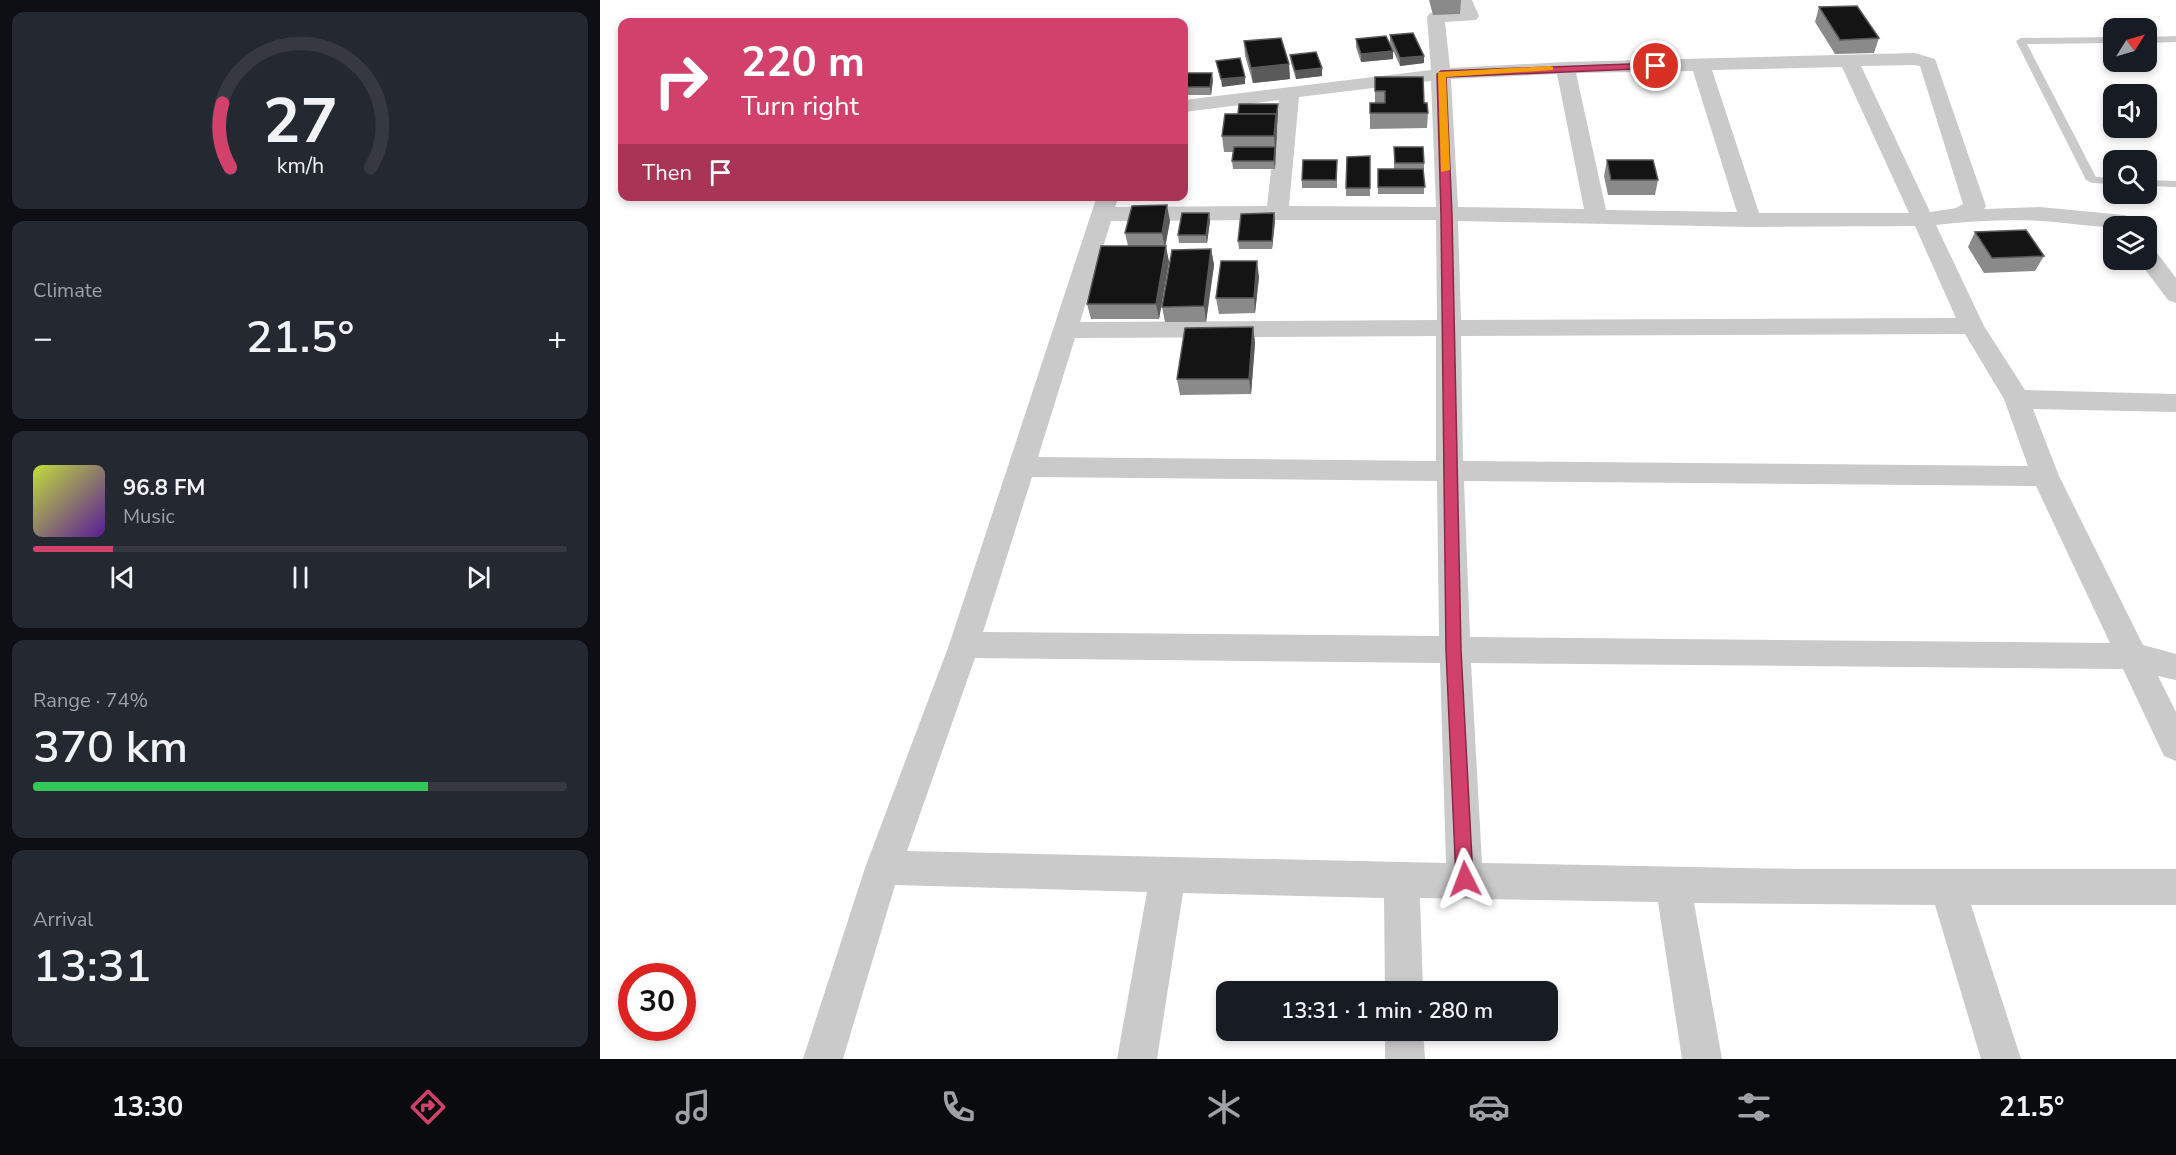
<!DOCTYPE html>
<meta charset="utf-8">
<style>
body{margin:0;font-family:"Nunito Sans",sans-serif;background:#242831;color:#f1f3f6;height:100vh;display:flex;flex-direction:column;font-size:22px;white-space:nowrap}
*{box-sizing:border-box;margin:0}
p{font-size:20px;color:#9ea1a6}
.icon{flex:none;width:33px;height:33px;fill:none;stroke:currentColor;stroke-width:2;stroke-linecap:round;stroke-linejoin:round}
.map{position:relative;flex:1;overflow:hidden}
.details{display:flex;flex-direction:column;gap:12px;padding:12px;background:#0d0f14;width:600px}
.details>*{flex:none}
.hud{position:absolute;left:18px;top:18px;width:570px;height:183px;border-radius:12px;box-shadow:0 3px 9px #0003;background:#d2416c;color:#fff;overflow:hidden}
.needle{width:39px;rotate:53deg}
.buttons{position:absolute;left:1503px;top:18px;display:grid;gap:12px}
.buttons a{display:grid;place-items:center;width:54px;height:54px;border-radius:12px;background:#171b24;box-shadow:0 3px 9px #0003;font-size:30px}
.speed{position:absolute;left:18px;top:963px;display:flex;gap:12px;font-size:30px;font-weight:700;text-align:center}
.speed>*{display:grid;place-content:center;width:78px;height:78px;border-radius:50%;background:#171b24;box-shadow:0 3px 9px #0003;line-height:1}
.speed .limit{border:9px solid #d22;background:#fff;color:#111}
.pin{position:absolute;display:grid;place-items:center;width:51px;height:51px;color:#fff;margin:-26px;border:3px solid #fff;border-radius:50%;box-shadow:0 2px 6px #0007}
.me{position:absolute;width:66px;margin:-33px;rotate:357deg;stroke-linejoin:round;filter:drop-shadow(0 0 4px #0008)}
.turn{display:flex;align-items:center;gap:21px;height:126px;padding:0 24px;font-size:27px}
.turn .icon{width:78px;height:78px;stroke-width:2.5}
.turn b{display:block;font-size:42px;line-height:51px}
.then{display:flex;align-items:center;height:57px;padding:0 24px;background:#0003;gap:12px;font-size:22px}
.big{font-size:45px;font-weight:600;line-height:1.1}
.details .tile{flex:1;display:flex;flex-direction:column;justify-content:center;gap:9px;min-width:0;padding:0 21px;border-radius:12px;background:#242831}
.details .dial{align-items:center;gap:0}
.dial svg{height:156px;overflow:visible;fill:none;stroke:#363941;stroke-width:7;stroke-linecap:round;text-anchor:middle}
.dial text{fill:#f1f3f6;stroke:none}
.song{display:flex;align-items:center;gap:18px}
.cover{width:72px;height:72px;border-radius:9px;background:linear-gradient(135deg,hsl(70 70% 55%),hsl(270 70% 35%))}
.played{height:6px;border-radius:3px;background:linear-gradient(90deg,#d2416c 15%,#363941 15%)}
.keys{display:flex;justify-content:space-around;direction:ltr}
.heat{display:flex;justify-content:space-between;align-items:center;font-size:33px;direction:ltr}
.charge{height:9px;border-radius:4px;background:linear-gradient(90deg,#34c759 74%,#363941 0)}
.trip{position:absolute;left:616px;top:981px;width:342px;height:60px;border-radius:12px;background:#171b24;box-shadow:0 3px 9px #0003;font-weight:600;line-height:60px;text-align:center}
.dock{display:flex;height:96px;justify-content:space-around;align-items:center;background:#090b0e;color:#9ea1a6}
.dock .icon{width:42px;height:42px}
.dock .on{color:#d2416c}
.dock b{font-size:27px;color:#f1f3f6}
main{display:flex;flex:1;min-height:0}
.map>svg:first-child{display:block}
.lines{fill:none;stroke-linecap:round;stroke-linejoin:round}
.service{fill:#cacaca;fill-rule:evenodd}
.minor{fill:#cacaca;fill-rule:evenodd}
.wall{fill:#8a8a8a}
.shaded-wall{fill:#5a5a5a}
.building{fill:#141414;stroke:#5a5a5a;stroke-width:1.5}
.route{fill:#d2416c;stroke:#882a46;stroke-width:1.5}
.slow{fill:#f59e0b}
</style>
<main>
<section class="details">
<div class="tile dial"><svg viewBox="0 0 100 80">
<path d="M14 69A42 42 0 1 1 86 69"/>
<path d="M14 69A42 42 0 0 1 10 36" stroke="#d2416c"/>
<text x="50" y="56" font-size="32" font-weight="700">27</text>
<text x="50" y="72" font-size="11">km/h</text>
</svg></div>
<div class="tile"><p>Climate</p>
<div class="heat"><a>−</a><b class="big">21.5°</b><a>+</a></div>
</div>
<div class="tile">
<div class="song"><i class="cover"></i><div><b>96.8 FM</b><p>Music</p></div></div>
<div class="played"></div>
<div class="keys"><svg class="icon" aria-label="previous" viewBox="0 0 24 24"><path d="M18 5L8 12l10 7zM5 5v14"/></svg><svg class="icon" aria-label="pause" viewBox="0 0 24 24"><path d="M8 5v14M16 5v14"/></svg><svg class="icon" aria-label="next" viewBox="0 0 24 24"><path d="M6 5l10 7-10 7zM19 5v14"/></svg></div>
</div>
<div class="tile"><p>Range · 74%</p><b class="big">370 km</b><div class="charge"></div></div>
<div class="tile"><p>Arrival</p><b class="big">13:31</b></div>
</section>
<div class="map">
<svg width="1576" height="1059" viewBox="0 0 1576 1059">
<rect width="100%" height="100%" fill="#fff"/>
<g class="lines">
<g class="service">
<path d="M1576,36v6l-30,1v-6z"/>
<path d="M1514,37v6l-87,1 69,133 18,1v6l-22,-1 -6,-3 -70,-139 5,-3z"/>
<path d="M1546,180l30,1v6l-30,-1z"/>
</g>
<g class="minor">
<path d="M854,0h18l7,16 -3,4 -31,2 5,46 115,-6 350,-9 20,6 51,147 -2,3 56,-2 84,8 8,2 6,9c-31,4 -63,-3 -96,-5 -34,-2 -72,0 -106,4l48,101 41,64 151,4v18l-143,-3 26,67 84,169 33,9v26l-18,-4 18,36v49l-12,-5 -41,-87 -652,-6 11,200 317,6h377v36h-205l50,154h-40l-46,-154 -241,-2 28,156h-40l-24,-157 -238,-4 3,94h-38l-1,-94 -201,-5 -26,166h-40l30,-167 -252,-7 -52,174h-40l62,-191 84,-223 148,-449h22l-4,11 152,-1 12,-106 -95,12v-12l247,-30 -4,-53 3,-4 29,-2zM1314,65l6,1 43,138 -7,4 -26,4 -69,-146zM1242,67l67,146h-150l-47,-143zM1093,71l44,141 -131,-2 -30,-137zM957,74l27,135 -126,-2 -7,-128zM831,81l5,126 -147,-1 10,-109zM688,220h148l1,100 -357,2 31,-101zM858,221l292,6 165,-1 41,92 -495,2zM1365,334l39,65 24,67 -565,-5 -2,-125zM836,336v125l-398,-4 37,-119zM432,477l405,4 2,155 -456,-4zM864,481l572,5 74,157 -640,-6zM375,658l465,5 6,200 -539,-12z"/>
<path d="M1546,247l8,2 22,29v25l-8,-3 -30,-40h8z"/>
<path d="M785,1030h38l2,29h-40z"/>
</g>
</g>
<g class="wall">
<path d="M829,0h32l-1,14 -27,1z"/>
<path d="M1219,7l60,31 -5,15 -39,1 -20,-32z"/>
<path d="M790,35l34,28 -24,3 -10,-23z"/>
<path d="M756,39l37,12v8l-32,3 -5,-15z"/>
<path d="M644,41l45,23 1,15 -37,4 -8,-27z"/>
<path d="M690,55l32,13v8l-26,3 -5,-16z"/>
<path d="M584,73l29,7 -2,15h-27z"/>
<path d="M775,77l49,26 4,10 -1,15 -57,1v-26h5z"/>
<path d="M678,104v8l-3,57h-42l-1,-8 1,-9h-9l-2,-16 16,-22z"/>
<path d="M794,147l30,16v31h-46v-25h16z"/>
<path d="M770,156v40h-24v-8z"/>
<path d="M737,160v28h-35v-8z"/>
<path d="M1007,160l51,20 -3,15h-47l-4,-19z"/>
<path d="M609,213l1,8 -3,22h-28l-1,-8z"/>
<path d="M674,213l1,8 -3,28h-33l-1,-8z"/>
<path d="M570,221l-5,25 4,16 -10,57h-68l-4,-15 41,-58 -3,-13z"/>
<path d="M1375,232l69,24 -9,15 -51,2 -16,-26z"/>
<path d="M611,249l3,16 -8,57h-41l-3,-15z"/>
<path d="M659,277l-4,36 -36,1 -3,-16z"/>
<path d="M653,327l2,16 -4,51 -71,1 -3,-16z"/>
</g>
<g class="shaded-wall">
<path d="M793,51v8l-32,3v-8z"/>
<path d="M824,56v7l-24,3v-8z"/>
<path d="M689,64l1,15 -37,4 -2,-15z"/>
<path d="M722,68v8l-26,3 -1,-8z"/>
<path d="M612,73l1,7 -2,15 -1,-8z"/>
<path d="M645,77v7l-23,3 -1,-8z"/>
<path d="M678,104v8l-1,14 -1,-8z"/>
<path d="M676,114l1,15 -2,40 -1,-8 1,-11 -1,-14z"/>
<path d="M567,205l3,16 -5,27 -3,-15z"/>
<path d="M609,213l1,8 -3,22 -1,-8z"/>
<path d="M674,213l1,8 -3,28v-8z"/>
<path d="M566,246l3,16 -10,57 -3,-15z"/>
<path d="M611,249l3,16 -8,57 -2,-16z"/>
<path d="M657,261l2,16 -4,36 -1,-15z"/>
<path d="M653,327l2,16 -4,51 -2,-15z"/>
</g>
<g class="building">
<path d="M1257,6l22,32 -39,2 -21,-33z"/>
<path d="M813,33l11,23 -24,2 -10,-23z"/>
<path d="M786,36l7,15 -32,3 -5,-15z"/>
<path d="M681,38l8,26 -38,4 -7,-27z"/>
<path d="M716,52l6,16 -27,3 -5,-16z"/>
<path d="M640,58l5,19 -24,2 -5,-18z"/>
<path d="M584,73h28l-2,14h-26z"/>
<path d="M775,77h48l1,26h3l1,10h-58v-10h15v-12h-10z"/>
<path d="M639,104h39l-2,14v-4h-38z"/>
<path d="M625,114h51l-2,22h-52z"/>
<path d="M634,147h41l-1,14h-42z"/>
<path d="M794,147h29l1,16h-29z"/>
<path d="M770,156v32h-24l1,-31z"/>
<path d="M703,160h34l-1,20h-34z"/>
<path d="M1007,160h46l5,20h-47z"/>
<path d="M778,169h45l2,18h-47z"/>
<path d="M567,205l-5,28h-37l7,-27z"/>
<path d="M582,213h27l-3,22h-28z"/>
<path d="M674,213l-2,28h-34l3,-27z"/>
<path d="M1426,230l18,26 -52,2 -17,-26z"/>
<path d="M501,246h65l-10,58h-69z"/>
<path d="M611,249l-7,57 -42,1 10,-57z"/>
<path d="M621,261h36l-3,37h-38z"/>
<path d="M653,327l-4,52h-72l8,-51z"/>
</g>
<path class="route" d="M1056,63l3,1v4l-213,9 6,138 9,435 12,229 -2,6 -6,3 -6,-3 -3,-6 -10,-229 -5,-435 -4,-141 4,-3z"/>
<path class="slow" d="M950,66l3,1v3l-107,7 4,93 -9,2 -3,-100z"/>
</svg>
<div class="buttons">
<a><svg class="needle" viewBox="-14 -14 28 28"><path d="M0-13l5 13h-10z" fill="#e53935"/><path d="M0 13l5-13h-10z" fill="#9ea1a6"/></svg></a>
<a><svg class="icon" aria-label="sound" viewBox="0 0 24 24"><path d="M4 9h4l5-4v14l-5-4H4zM17 9q2 3 0 6"/></svg></a>
<a><svg class="icon" aria-label="search" viewBox="0 0 24 24"><circle cx="10" cy="10" r="6"/><path d="M15 15l6 6"/></svg></a>
<a><svg class="icon" aria-label="layers" viewBox="0 0 24 24"><path d="M12 4l9 5-9 5-9-5zM3 14l9 5 9-5"/></svg></a>
</div>
<div class="speed"><div class="limit">30</div></div>
<div class="pin" style="left:1056px;top:66px;background:#d93025"><svg class="icon" aria-label="arrive" viewBox="0 0 24 24"><path d="M6 21V4h12l-3 4 3 4H6"/></svg></div>
<svg class="me" style="left:865px;top:879px" viewBox="-20 -20 40 40"><path d="M0-17L14 15 0 8-14 15z" fill="#d2416c" stroke="#fff" stroke-width="4"/></svg>
<div class="trip">13:31 · 1 min · 280 m</div>
<div class="hud">
<div class="turn"><svg class="icon" aria-label="right" viewBox="0 0 24 24"><path d="M7 20v-9h11M14 6l5 5-5 5"/></svg><div><b>220 m</b>Turn right</div></div>
<div class="then">Then<svg class="icon" aria-label="arrive" viewBox="0 0 24 24"><path d="M6 21V4h12l-3 4 3 4H6"/></svg></div>
</div>
</div>
</main>
<nav class="dock">
<b>13:30</b>
<svg class="icon on" aria-label="directions" viewBox="0 0 24 24"><path d="M12 3l9 9-9 9-9-9zM9 14v-3h6M13 9l2 2-2 2"/></svg>
<svg class="icon" aria-label="music" viewBox="0 0 24 24"><path d="M9 18V5l10-2v13"/><circle cx="6" cy="18" r="3"/><circle cx="16" cy="16" r="3"/></svg>
<svg class="icon" aria-label="phone" viewBox="0 0 24 24"><path d="M5 4h4l2 5-3 2q2 4 5 5l2-3 5 2v4C11 20 4 13 5 4z"/></svg>
<svg class="icon" aria-label="climate" viewBox="0 0 24 24"><path d="M12 3v18M4 7l16 10M4 17L20 7"/></svg>
<svg class="icon" aria-label="car" viewBox="0 0 24 24"><path d="M5 17H2v-5l4-1 3-4h7l3 4 3 1v5h-3M9 17h6M6 11h13"/><circle cx="7" cy="17" r="2"/><circle cx="17" cy="17" r="2"/></svg>
<svg class="icon" aria-label="filters" viewBox="0 0 24 24"><path d="M4 7h16M4 17h16"/><circle cx="9" cy="7" r="2"/><circle cx="15" cy="17" r="2"/></svg>
<b>21.5°</b>
</nav>
